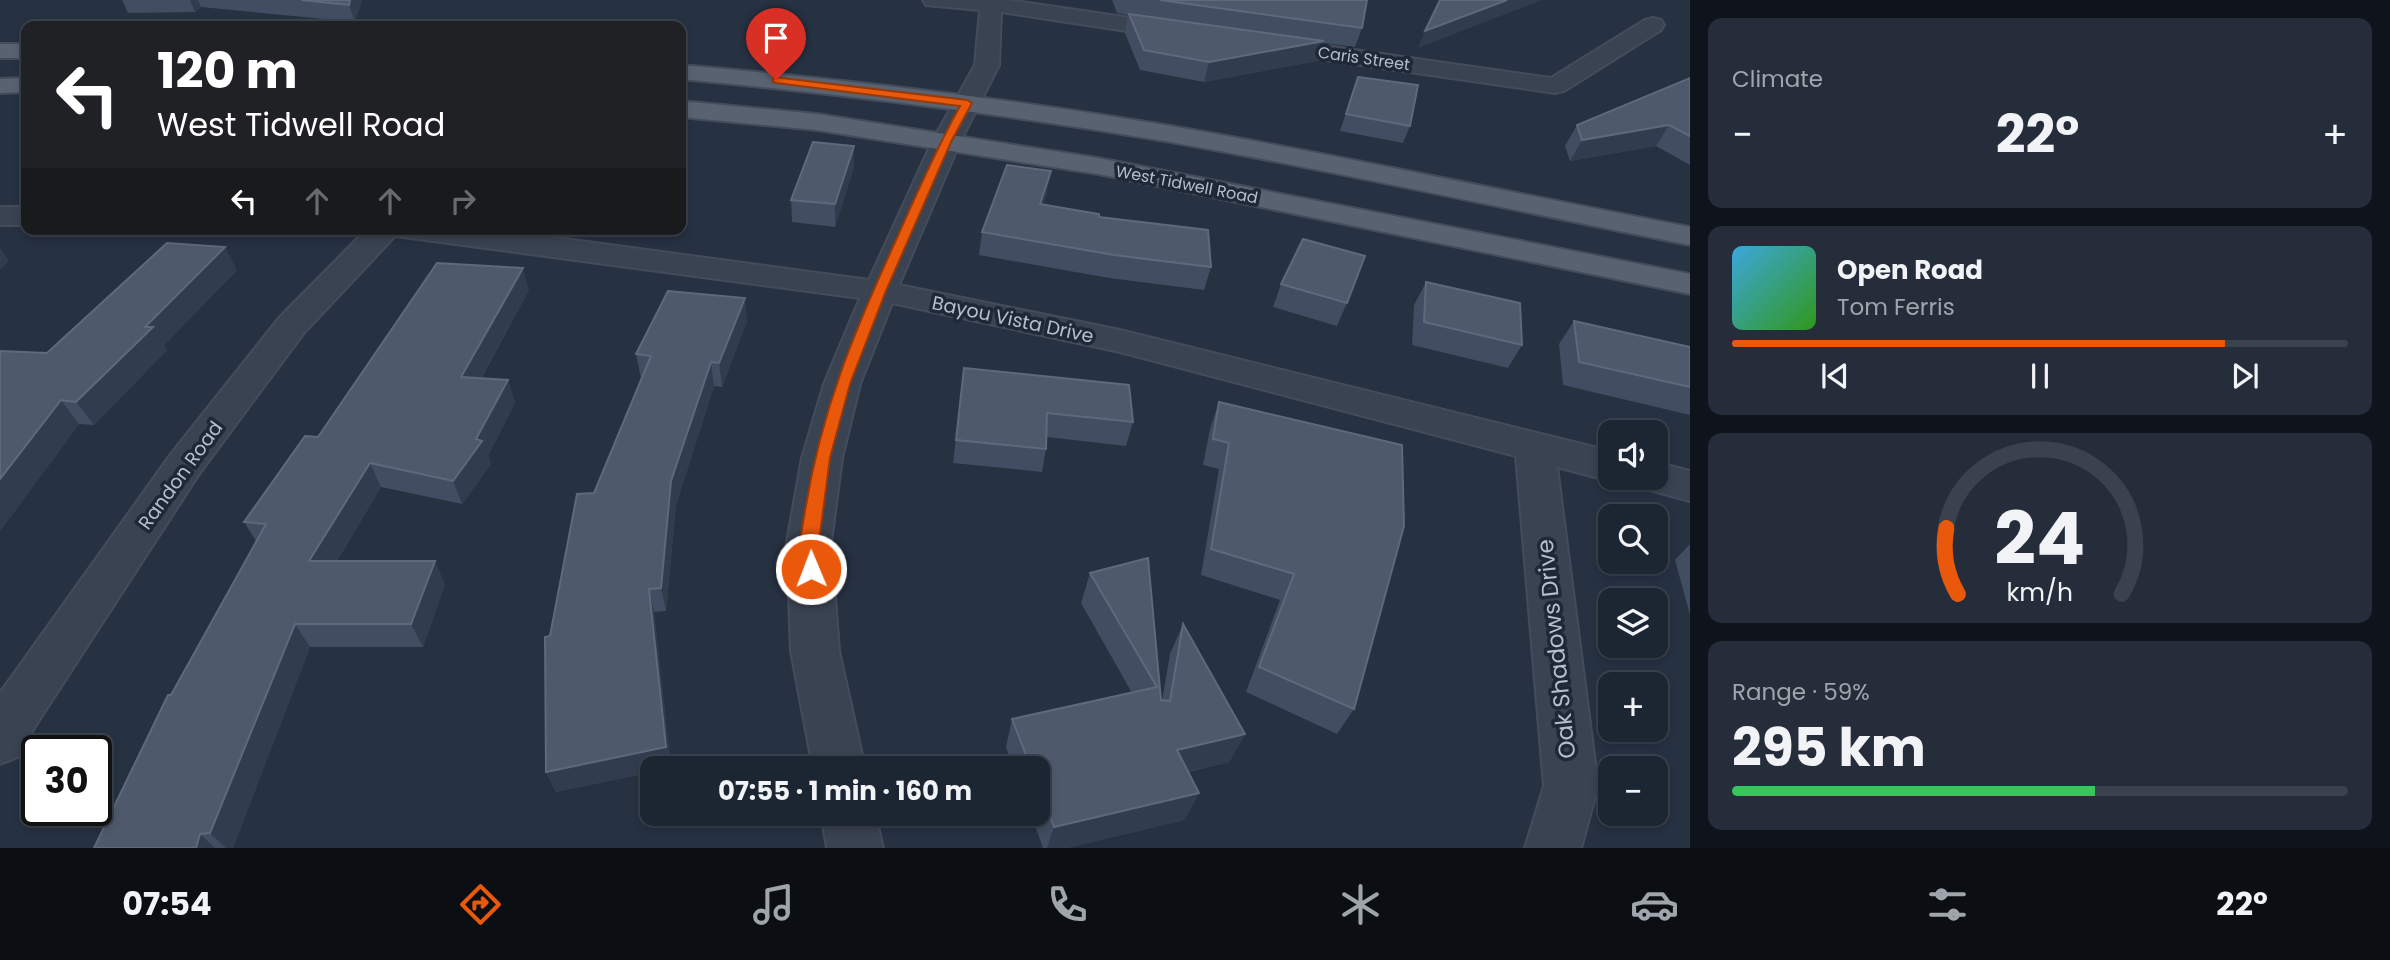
<!DOCTYPE html>
<meta charset="utf-8">
<style>
body{margin:0;font-family:Poppins,sans-serif;background:#252d3a;color:#f1f3f6;height:100vh;display:flex;flex-direction:column;font-size:26px;white-space:nowrap}
*{box-sizing:border-box;margin:0}
p{font-size:23px;color:#a0a5ac}
.icon{flex:none;width:38px;height:38px;fill:none;stroke:currentColor;stroke-width:2;stroke-linecap:round;stroke-linejoin:round}
.map{position:relative;flex:1;overflow:hidden}
.panel{display:flex;flex-direction:column;gap:18px;padding:18px;background:#0f141c;width:700px}
.panel>*{flex:none}
.hud{position:absolute;left:21px;top:21px;width:665px;height:214px;border-radius:14px;box-shadow:0 4px 10px #0003,0 0 0 2px #3a424d;background:#202124;color:#fff;overflow:hidden}
.buttons{position:absolute;left:1598px;top:420px;display:grid;gap:14px}
.buttons a{display:grid;place-items:center;width:70px;height:70px;border-radius:14px;background:#1c2532;box-shadow:0 4px 10px #0003,0 0 0 2px #3a424d;font-size:35px}
.speed{position:absolute;left:21px;top:735px;display:flex;gap:14px;font-size:35px;font-weight:700;text-align:center}
.speed>*{display:grid;place-content:center;width:91px;height:91px;border-radius:50%;background:#1c2532;box-shadow:0 4px 10px #0003,0 0 0 2px #3a424d;line-height:1}
.speed .limit{border:4px solid #111;border-radius:10px;background:#fff;color:#111}
.pin{position:absolute;display:grid;place-items:center;width:60px;height:60px;color:#fff;margin:-72px -30px;border-radius:50% 50% 50% 0;rotate:-45deg;box-shadow:0 0 7px #0007}
.pin .icon{rotate:45deg}
.me{position:absolute;width:77px;margin:-38px;rotate:359deg;stroke-linejoin:round;filter:drop-shadow(0 0 5px #0008)}
.turn{display:flex;align-items:center;gap:24px;height:147px;padding:0 21px;font-size:32px}
.turn .icon{width:91px;height:91px;stroke-width:2.5}
.turn b{display:block;font-size:49px;line-height:60px}
.lanes{display:flex;align-items:center;height:66px;padding:0 21px;background:#0003;justify-content:center;gap:35px;direction:ltr}
.lanes .off{opacity:.35}
.big{font-size:52px;font-weight:700;line-height:1.1}
.panel .tile{flex:1;display:flex;flex-direction:column;justify-content:center;gap:10px;min-width:0;padding:0 24px;border-radius:14px;background:#252d3a}
.panel .dial{align-items:center;gap:0}
.dial svg{height:182px;overflow:visible;fill:none;stroke:#3a424d;stroke-width:7;stroke-linecap:round;text-anchor:middle}
.dial text{fill:#f1f3f6;stroke:none}
.song{display:flex;align-items:center;gap:21px}
.cover{width:84px;height:84px;border-radius:10px;background:linear-gradient(135deg,hsl(200 70% 55%),hsl(110 70% 35%))}
.played{height:7px;border-radius:4px;background:linear-gradient(90deg,#ea580c 80%,#3a424d 80%)}
.keys{display:flex;justify-content:space-around;direction:ltr}
.heat{display:flex;justify-content:space-between;align-items:center;font-size:38px;direction:ltr}
.charge{height:10px;border-radius:5px;background:linear-gradient(90deg,#34c759 59%,#3a424d 0)}
.trip{position:absolute;left:640px;top:756px;width:410px;height:70px;border-radius:14px;background:#1c2532;box-shadow:0 4px 10px #0003,0 0 0 2px #3a424d;font-weight:700;line-height:70px;text-align:center}
.menu{display:flex;height:112px;justify-content:space-around;align-items:center;background:#0b0f14;color:#a0a5ac}
.menu .icon{width:49px;height:49px}
.menu .active{color:#ea580c}
.menu b{font-size:32px;color:#f1f3f6}
main{display:flex;flex:1;min-height:0}
.map>svg:first-child{display:block}
.lines{fill:none;stroke-linecap:round;stroke-linejoin:round}
.minor-casing{stroke:#444c5b;stroke-width:4}
.major-casing{stroke:#444c5b;stroke-width:4}
.minor{fill:#3a4352;fill-rule:evenodd}
.major{fill:#596271;fill-rule:evenodd}
.wall{fill:#414d60}
.shaded-wall{fill:#313d4f}
.building{fill:#4e5a6c;stroke:#5e697b;stroke-width:2}
.route{fill:#ea580c;stroke:#983908;stroke-width:2}
.labels{text-anchor:middle;stroke-width:7;stroke-linejoin:round;paint-order:stroke}
.far-street-label{font-size:16px;fill:#b7becc;stroke:#1f2837}
.street-label{font-size:19px;fill:#b7becc;stroke:#1f2837}
.near-street-label{font-size:23px;fill:#b7becc;stroke:#1f2837}
</style>
<main>
<div class="map">
<svg width="1690" height="848" viewBox="0 0 1690 848">
<rect width="100%" height="100%" fill="#263142"/>
<g class="lines">
<defs>
<g id="minor">
<path d="M923,0h85l171,25 8,2 3,5 -3,5 -8,2 -178,-27 -2,53 -39,77 -61,143 221,45 490,121v27h9l-9,3 -53,-14 41,319 -17,62h-56l19,-62 -28,-330 -396,-104 -228,-49 -32,81 -18,74 -11,84 8,109 26,117h-52l-22,-117 -4,-109 15,-84 22,-74 36,-86 -465,-62 -92,98 -104,140 -165,254 -16,29 -18,7v-71l171,-239 108,-136 88,-89h125l377,51 63,-138 43,-77 5,-55 -54,-5z"/>
<path d="M1653,18l8,2 3,5 -3,5 -97,61 -9,2 -285,-41 -8,-2 -4,-5 4,-5 8,-2 281,40 94,-58z"/>
<rect x="0" y="207" width="26" height="18"/>
<path d="M1656,462l34,9v30l-48,-13 -6,-10h20z"/>
<path d="M821,814h54l8,34h-56z"/>
</g>
<g id="major">
<rect x="0" y="44" width="26" height="14"/>
<path d="M681,65c162,14 323,33 484,60 176,30 350,69 525,102v18c-175,-34 -349,-73 -525,-104 -161,-27 -322,-47 -484,-62z"/>
<path d="M26,78v14l-26,1v-14z"/>
<path d="M681,101l136,13 281,44 592,116v20l-592,-120 -281,-44 -136,-13z"/>
</g>
</defs>
<use href="#minor" class="minor-casing"/>
<use href="#major" class="major-casing"/>
<use href="#minor" class="minor"/>
<use href="#major" class="major"/>
</g>
<g class="wall">
<path d="M122,0h240l-7,22 -154,-15 -6,5 -67,1z"/>
<path d="M1112,0h255l-5,28 -7,19 -32,-4 -6,18 -113,21 -64,-12 -15,-37 3,-18 -11,-2z"/>
<path d="M1358,77l52,49 -7,17 -63,-12z"/>
<path d="M1690,78v87l-34,-19 -86,15 -5,-15 12,-21z"/>
<path d="M854,146v21l-19,60 -43,-5 -1,-22z"/>
<path d="M1047,193l-4,12 56,12 112,50 -7,23 -95,-12 -130,-23 3,-23z"/>
<path d="M237,270l-73,75 3,5 -73,75 -15,-1 -79,107v-180l47,2z"/>
<path d="M1426,282l96,63 -14,23 -96,-23 2,-40z"/>
<path d="M1281,284l66,19 -10,23 -64,-19z"/>
<path d="M529,290l-48,89 27,1 7,23 -27,53 3,8 -29,40 -81,-17 -44,74 108,23 -22,63h-113l-77,201h-139l77,-153 85,-154 -12,-19 74,-85z"/>
<path d="M747,321l-25,66 -8,-1 -38,119 -10,106 -12,1 17,156 -115,24 -10,-20 4,-136 44,-143 48,-115h-1l-5,-24z"/>
<path d="M1574,321l116,26v68l-127,-30 -4,-41z"/>
<path d="M964,368l169,54 -7,24 -79,-9 -1,12 -4,23 -89,-9z"/>
<path d="M1219,402l135,307 -17,25 -91,-42 34,-92 -79,-25 18,-106 -16,-4 7,-36z"/>
<path d="M1690,544v71l-15,-55z"/>
<path d="M1148,558l13,142 1,1 8,-47 13,-30 62,110 -16,28 -41,10 11,21 -15,27 -117,28h-24l-12,-34h7v-46h-25l-7,-21 6,-28 120,-26 -51,-90 9,-30z"/>
</g>
<g class="shaded-wall">
<path d="M190,0h8l3,7 -6,5z"/>
<path d="M350,0h12l-7,22 -6,-17z"/>
<path d="M1507,0h35l-124,48 7,-17z"/>
<path d="M1324,41l-7,20 -113,21 5,-20z"/>
<path d="M1669,125l-13,21 -86,15 12,-21z"/>
<path d="M854,146v21l-19,60v-23z"/>
<path d="M1051,171l-4,22 -11,33 4,-22z"/>
<path d="M225,247l12,23 -73,75 3,5 -73,75 -18,-23 69,-75z"/>
<path d="M0,248l9,13 -9,9z"/>
<path d="M523,268l6,22 -60,110 -8,-23z"/>
<path d="M745,298l2,23 -25,66 -3,-24z"/>
<path d="M711,362l3,24 -38,119 -10,106 -5,-23 10,-107z"/>
<path d="M508,380l7,23 -27,53 3,8 -29,40 -9,-23z"/>
<path d="M61,400l18,24 -79,107v-52z"/>
<path d="M370,463l11,24 -58,97 -14,-23z"/>
<path d="M435,561l10,23 -22,63 -12,-23z"/>
<path d="M649,589l5,23 17,156h-18v4l-97,20 -10,-20z"/>
<path d="M295,624l15,23 -77,201h-7l-16,-15z"/>
<path d="M1245,734l-16,28 -66,15 14,-27z"/>
<path d="M1199,793l-15,27 -117,28h-20l7,-21z"/>
<path d="M200,834l15,14h-19z"/>
</g>
<g class="building">
<path d="M301,0h49l-1,5z"/>
<path d="M1160,0h207l-5,28z"/>
<path d="M1440,0h67l-82,31z"/>
<path d="M1129,14l195,27 -115,21 -65,-12z"/>
<path d="M1358,77l60,8 -8,41 -64,-12z"/>
<path d="M1690,78v58l-21,-11 -87,15 -5,-15z"/>
<path d="M813,142l41,4 -19,58 -44,-4z"/>
<path d="M1007,165l44,6 -11,33 59,10v3l109,13 3,37 -97,-12 -132,-23z"/>
<path d="M1303,239l62,17 -18,47 -66,-19z"/>
<path d="M167,243l58,4 -80,80h8l-77,75 -15,-2 -61,79v-128l47,2z"/>
<path d="M437,263l86,5 -62,109 47,3 -32,59 6,2 -29,40 -83,-18 -61,98h126l-24,63h-116l-85,209 -10,1 -4,14h-102l74,-153h3l95,-171 -22,-2 61,-86 13,1z"/>
<path d="M1426,282l94,21 2,42 -98,-23z"/>
<path d="M668,291l77,7 -26,65 -8,-1 -40,119 -10,107 -12,1 17,158 -120,25 -1,-135 5,-1 27,-142 17,-1 57,-137 -15,-2z"/>
<path d="M1574,321l116,26v40l-111,-25z"/>
<path d="M964,368l165,17 4,37 -86,-9 -1,36 -90,-9z"/>
<path d="M1219,402l183,43 2,81 -50,183 -95,-42 35,-93 -83,-25 18,-106 -16,-4z"/>
<path d="M1148,558l13,142 9,1 13,-77 62,110 -68,16 22,43 -145,34 -16,-42v-17h-7l-19,-49 145,-32 -67,-114z"/>
</g>
<path class="route" d="M773,77l194,23 5,3 -21,39 -65,149 -36,93 -20,74 -11,84 1,27 -3,5 -6,2 -7,-2c-9,-17 -2,-44 1,-63 16,-100 49,-179 91,-271 20,-45 40,-91 64,-134l-184,-23 -3,-1z"/>
<g class="labels">
<g class="far-street-label">
<text transform="translate(1364 58) rotate(8)" y="6">Caris Street</text>
<text transform="translate(1187 184) rotate(11)" y="6">West Tidwell Road</text>
</g>
<g class="street-label">
<text transform="translate(1013 319) rotate(12)" y="7">Bayou Vista Drive</text>
<text transform="translate(180 475) rotate(-54)" y="7">Randon Road</text>
</g>
<g class="near-street-label">
<text transform="translate(1556 649) rotate(-96)" y="8">Oak Shadows Drive</text>
</g>
</g>
</svg>
<div class="buttons">
<a><svg class="icon" aria-label="sound" viewBox="0 0 24 24"><path d="M4 9h4l5-4v14l-5-4H4zM17 9q2 3 0 6"/></svg></a>
<a><svg class="icon" aria-label="search" viewBox="0 0 24 24"><circle cx="10" cy="10" r="6"/><path d="M15 15l6 6"/></svg></a>
<a><svg class="icon" aria-label="layers" viewBox="0 0 24 24"><path d="M12 4l9 5-9 5-9-5zM3 14l9 5 9-5"/></svg></a>
<a>+</a>
<a>−</a>
</div>
<div class="speed"><div class="limit">30</div></div>
<div class="pin" style="left:776px;top:80px;background:#d93025"><svg class="icon" aria-label="arrive" viewBox="0 0 24 24"><path d="M6 21V4h12l-3 4 3 4H6"/></svg></div>
<svg class="me" style="left:811px;top:569px" viewBox="-20 -20 40 40"><circle r="17" fill="#ea580c" stroke="#fff" stroke-width="3"/><path d="M0-11L8 9 0 5-8 9z" fill="#fff"/></svg>
<div class="trip">07:55 · 1 min · 160 m</div>
<div class="hud">
<div class="turn"><svg class="icon" aria-label="left" viewBox="0 0 24 24"><path d="M17 20v-9H6M10 6l-5 5 5 5"/></svg><div><b>120 m</b>West Tidwell Road</div></div>
<div class="lanes"><svg class="icon" aria-label="left" viewBox="0 0 24 24"><path d="M17 20v-9H6M10 6l-5 5 5 5"/></svg><svg class="icon off" aria-label="ahead" viewBox="0 0 24 24"><path d="M12 20V5M6 11l6-6 6 6"/></svg><svg class="icon off" aria-label="ahead" viewBox="0 0 24 24"><path d="M12 20V5M6 11l6-6 6 6"/></svg><svg class="icon off" aria-label="right" viewBox="0 0 24 24"><path d="M7 20v-9h11M14 6l5 5-5 5"/></svg></div>
</div>
</div>
<section class="panel">
<div class="tile"><p>Climate</p>
<div class="heat"><a>−</a><b class="big">22°</b><a>+</a></div>
</div>
<div class="tile">
<div class="song"><i class="cover"></i><div><b>Open Road</b><p>Tom Ferris</p></div></div>
<div class="played"></div>
<div class="keys"><svg class="icon" aria-label="previous" viewBox="0 0 24 24"><path d="M18 5L8 12l10 7zM5 5v14"/></svg><svg class="icon" aria-label="pause" viewBox="0 0 24 24"><path d="M8 5v14M16 5v14"/></svg><svg class="icon" aria-label="next" viewBox="0 0 24 24"><path d="M6 5l10 7-10 7zM19 5v14"/></svg></div>
</div>
<div class="tile dial"><svg viewBox="0 0 100 80">
<path d="M14 69A42 42 0 1 1 86 69"/>
<path d="M14 69A42 42 0 0 1 9 40" stroke="#ea580c"/>
<text x="50" y="56" font-size="32" font-weight="700">24</text>
<text x="50" y="72" font-size="11">km/h</text>
</svg></div>
<div class="tile"><p>Range · 59%</p><b class="big">295 km</b><div class="charge"></div></div>
</section>
</main>
<nav class="menu">
<b>07:54</b>
<svg class="icon active" aria-label="directions" viewBox="0 0 24 24"><path d="M12 3l9 9-9 9-9-9zM9 14v-3h6M13 9l2 2-2 2"/></svg>
<svg class="icon" aria-label="music" viewBox="0 0 24 24"><path d="M9 18V5l10-2v13"/><circle cx="6" cy="18" r="3"/><circle cx="16" cy="16" r="3"/></svg>
<svg class="icon" aria-label="phone" viewBox="0 0 24 24"><path d="M5 4h4l2 5-3 2q2 4 5 5l2-3 5 2v4C11 20 4 13 5 4z"/></svg>
<svg class="icon" aria-label="climate" viewBox="0 0 24 24"><path d="M12 3v18M4 7l16 10M4 17L20 7"/></svg>
<svg class="icon" aria-label="car" viewBox="0 0 24 24"><path d="M5 17H2v-5l4-1 3-4h7l3 4 3 1v5h-3M9 17h6M6 11h13"/><circle cx="7" cy="17" r="2"/><circle cx="17" cy="17" r="2"/></svg>
<svg class="icon" aria-label="filters" viewBox="0 0 24 24"><path d="M4 7h16M4 17h16"/><circle cx="9" cy="7" r="2"/><circle cx="15" cy="17" r="2"/></svg>
<b>22°</b>
</nav>
